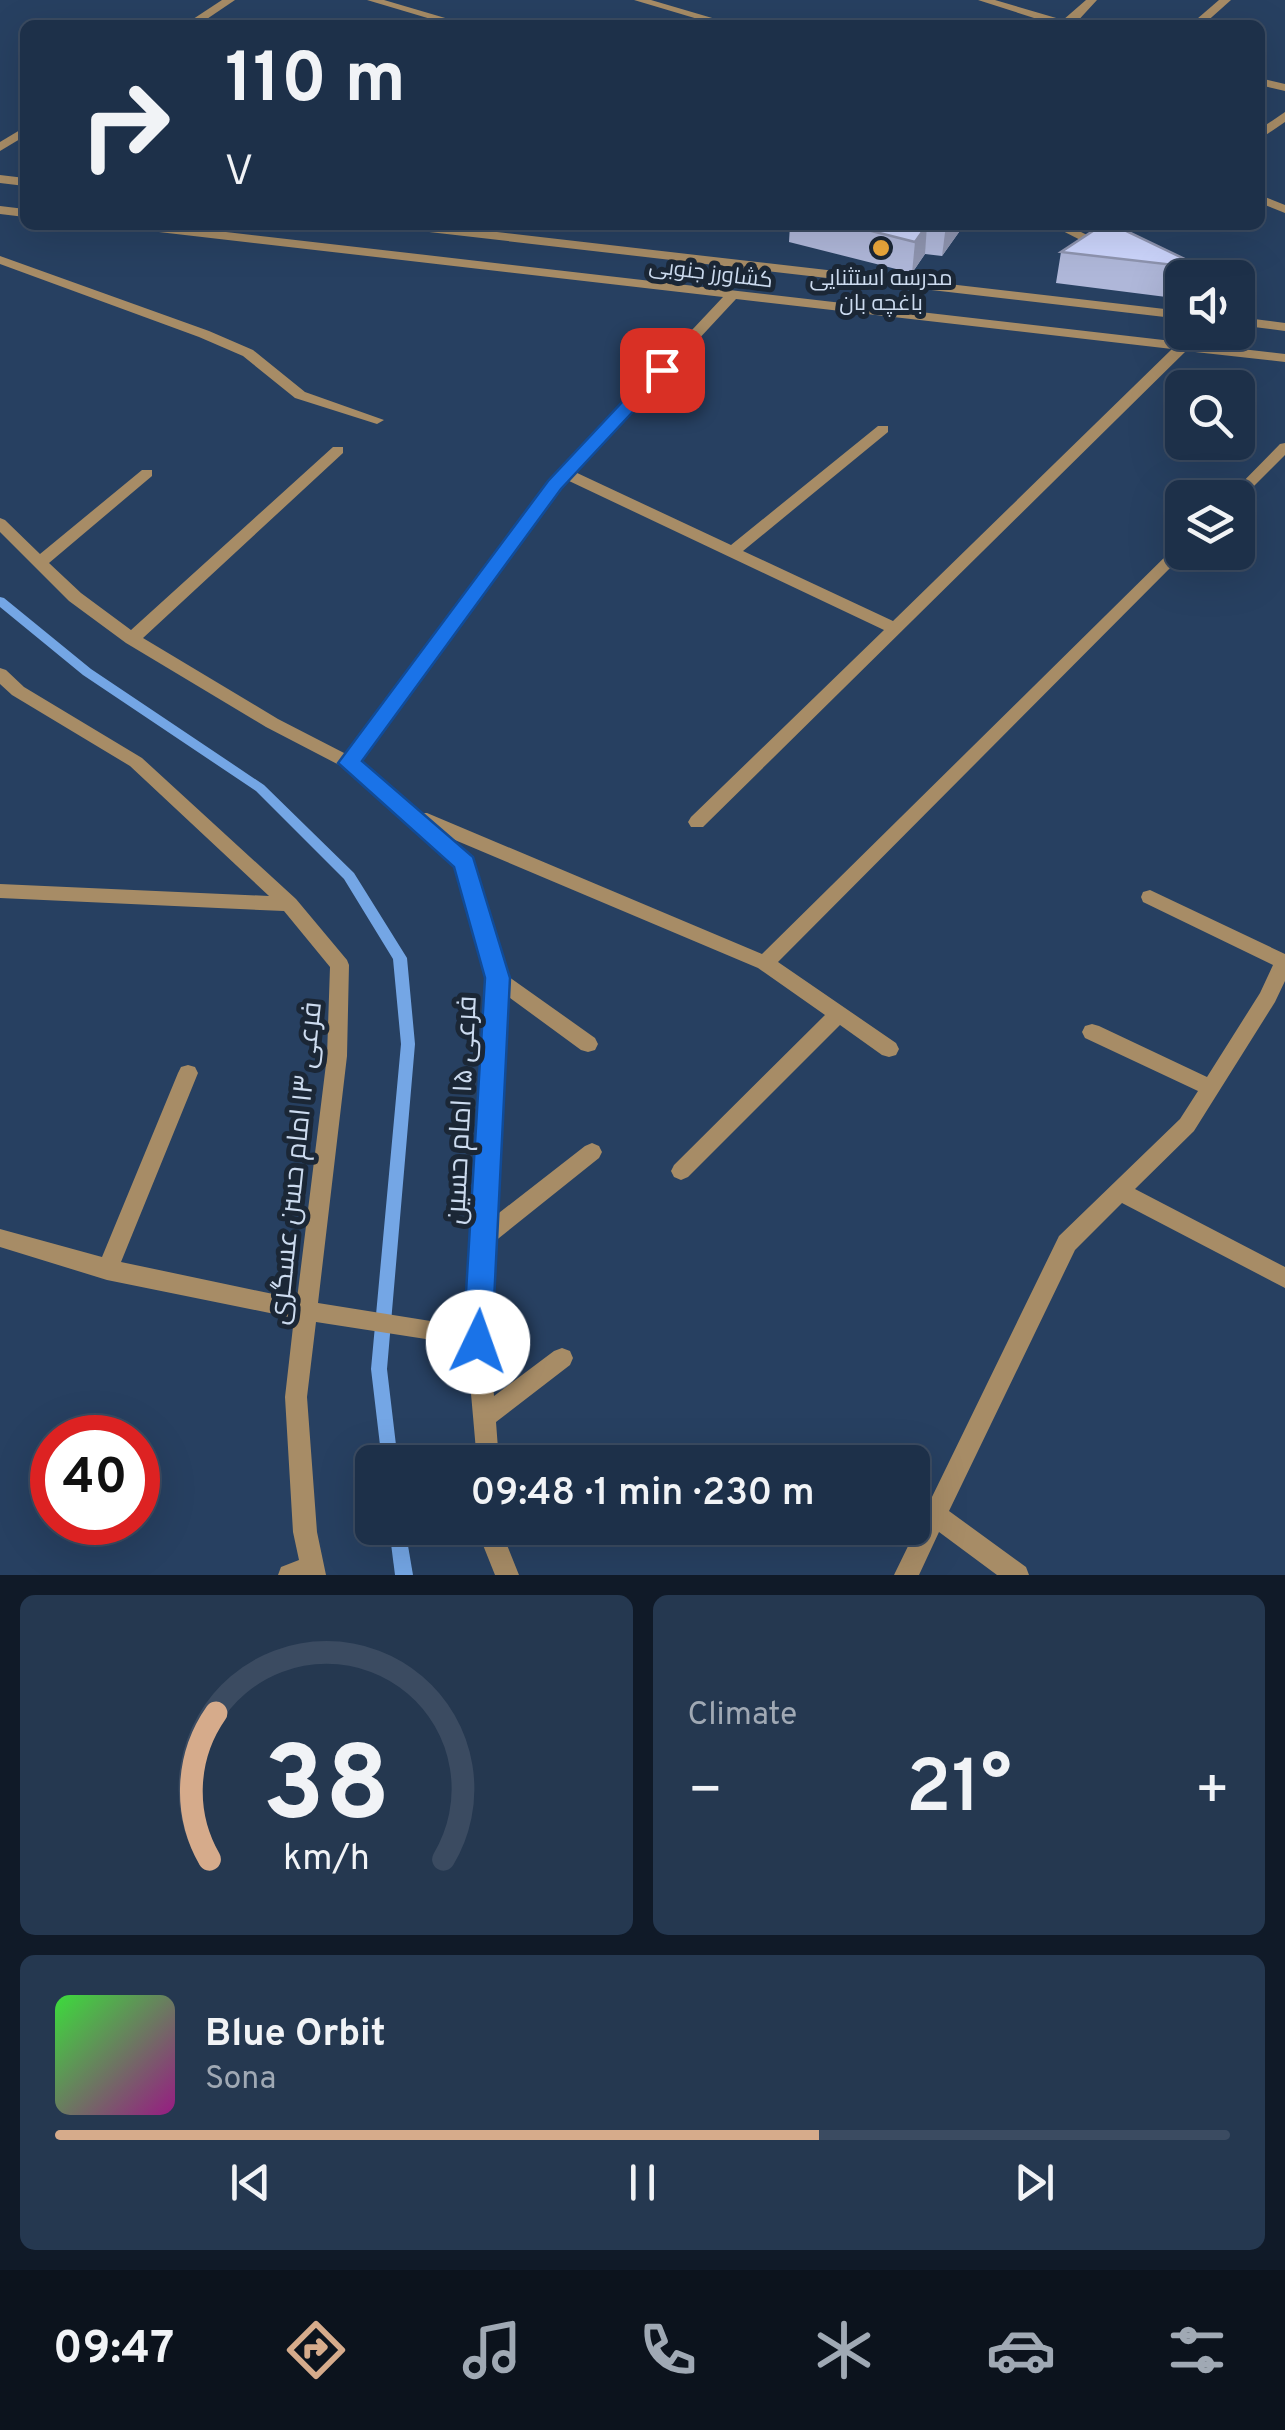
<!DOCTYPE html>
<meta charset="utf-8">
<style>
body{margin:0;font-family:Overpass,Cairo,sans-serif;background:#253850;color:#f1f3f6;height:100vh;display:flex;flex-direction:column;font-size:38px;white-space:nowrap}
*{box-sizing:border-box;margin:0}
p{font-size:32px;color:#a0a9b4}
.icon{flex:none;width:55px;height:55px;fill:none;stroke:currentColor;stroke-width:2;stroke-linecap:round;stroke-linejoin:round}
.map{position:relative;height:1575px;overflow:hidden}
.side{display:flex;flex-direction:column;gap:20px;padding:20px;background:#101a28;flex:1}
.side>*{flex:none}
.guide{position:absolute;left:20px;top:20px;width:1245px;height:210px;border-radius:15px;box-shadow:0 10px 40px #0002,0 0 0 2px #3b4b61;background:#1d3049;color:#f1f3f6;overflow:hidden}
.controls{position:absolute;left:1165px;top:260px;display:grid;gap:20px}
.controls a{display:grid;place-items:center;width:90px;height:90px;border-radius:15px;background:#1d3049;box-shadow:0 10px 40px #0002,0 0 0 2px #3b4b61;font-size:50px}
.speed{position:absolute;left:30px;top:1415px;display:flex;gap:20px;font-size:50px;font-weight:700;text-align:center}
.speed>*{display:grid;place-content:center;width:130px;height:130px;border-radius:50%;background:#1d3049;box-shadow:0 10px 40px #0002,0 0 0 2px #3b4b61;line-height:1}
.speed .limit{border:15px solid #d22;background:#fff;color:#111}
.pin{position:absolute;display:grid;place-items:center;width:85px;height:85px;color:#fff;margin:-42px;border-radius:20px;box-shadow:0 5px 15px #0006}
.me{position:absolute;width:110px;margin:-55px;rotate:3deg;stroke-linejoin:round;filter:drop-shadow(0 0 8px #0008)}
.turn{display:flex;align-items:center;gap:35px;height:210px;padding:0 40px;font-size:45px}
.turn .icon{width:130px;height:130px;stroke-width:2.5}
.turn b{display:block;font-size:70px;line-height:85px}
.big{font-size:75px;font-weight:600;line-height:1.1}
.side .card{flex:1;display:flex;flex-direction:column;justify-content:center;gap:15px;min-width:0;padding:0 35px;border-radius:15px;background:#253850}
.side .dial{align-items:center;gap:0}
.dial svg{height:260px;overflow:visible;fill:none;stroke:#3b4b61;stroke-width:7;stroke-linecap:round;text-anchor:middle}
.dial text{fill:#f1f3f6;stroke:none}
.song{display:flex;align-items:center;gap:30px}
.cover{width:120px;height:120px;border-radius:15px;background:linear-gradient(135deg,hsl(120 70% 55%),hsl(310 70% 35%))}
.played{height:10px;border-radius:5px;background:linear-gradient(90deg,#d6ab8b 65%,#3b4b61 65%)}
.keys{display:flex;justify-content:space-around;direction:ltr}
.heat{display:flex;justify-content:space-between;align-items:center;font-size:55px;direction:ltr}
.side .tiles{flex:1;display:grid;gap:20px;grid-template-columns:1fr 1fr}
.card:last-child{grid-column:span 2}
.trip{position:absolute;left:355px;top:1445px;width:575px;height:100px;border-radius:15px;background:#1d3049;box-shadow:0 10px 40px #0002,0 0 0 2px #3b4b61;font-weight:600;line-height:100px;text-align:center}
.menu{display:flex;height:160px;justify-content:space-around;align-items:center;background:#0c131d;color:#a0a9b4}
.menu .icon{width:70px;height:70px}
.menu .on{color:#d6ab8b}
.menu b{font-size:45px;color:#f1f3f6}
.map>svg:first-child{display:block}
.lines{fill:none;stroke-linecap:round;stroke-linejoin:round}
.stream{fill:#74a6e5;fill-rule:evenodd}
.minor{fill:#a78c66;fill-rule:evenodd}
.wall{fill:#afb7d9}
.shaded-wall{fill:#8f95b0}
.building{fill:#ccd5fc;stroke:#8f95b0;stroke-width:2.5}
.route{fill:#1a73e8;stroke:#114b97;stroke-width:2.5}
.poi-dot{fill:#eda83b;stroke:#1b2736;stroke-width:4}
.labels{text-anchor:middle;stroke-width:10;stroke-linejoin:round;paint-order:stroke}
.far-street-label{font-size:22px;fill:#ccdbef;stroke:#1b2736}
.far-poi-label{font-size:22px;fill:#ccdbef;stroke:#1b2736}
.street-label{font-size:28px;fill:#ccdbef;stroke:#1b2736}
</style>
<div class="map">
<svg width="1285" height="1575" viewBox="0 0 1285 1575">
<rect width="100%" height="100%" fill="#274061"/>
<g class="lines">
<g class="stream">
<path d="M0,597l4,1 87,71 173,116 90,88 53,85 8,86 -28,325 11,93h-16l-11,-93 30,-325 -8,-85 -49,-80 -88,-88 -173,-116 -83,-68z"/>
<path d="M389,1528h16l8,47h-18z"/>
</g>
<g class="minor">
<path d="M222,0h13l-37,25h-14z"/>
<path d="M367,0h17l85,25h-18z"/>
<path d="M634,0h17l85,25h-18z"/>
<path d="M978,0h17l68,20 23,-20h11l-23,25h-18z"/>
<path d="M1219,0h12l-28,25h-13z"/>
<path d="M833,18l14,7 -18,-2 -2,-2z"/>
<path d="M1260,78l25,6v7l-25,-6z"/>
<path d="M1285,112v10l-25,17v-10z"/>
<path d="M25,127v9l-25,15v-9z"/>
<path d="M0,175l25,3v8l-25,-3z"/>
<path d="M1260,195l25,10v8l-25,-10z"/>
<path d="M0,206l25,3v8l-25,-3z"/>
<path d="M127,225h39l1119,129v8l-99,-11 -483,476h-12l-3,-5 3,-5 193,-187 -317,-150 -8,8 -200,274 59,51h9l335,141 415,-409 5,-2v9h4l-408,410 118,81 3,6 -3,6 -7,2 -7,-2 -42,-30 -152,152 -7,3 -7,-3 -3,-6 3,-6 151,-150 -67,-47 -315,-133 30,28 32,111 90,64 3,6 -3,6 -7,2 -7,-2 -75,-55 -11,221 90,-70 7,-3 7,3 3,6 -3,6 -105,84 -5,100 5,54 60,-45 8,-3 8,3 3,7 -3,7 -74,57 3,40h-22l-10,-114 -9,-4 -142,-22 -9,75 10,135 9,43h-48l3,-8 18,-7 -6,-28 -8,-135 9,-79 -187,-38 -107,-33v-18l102,28 76,-184 3,-6 7,-2 7,2 3,6 -77,189 176,37 30,-243 3,-89 -46,-56 -284,-13v-14l269,12 -139,-130 -118,-71 -12,-11v-16l6,2 18,17 118,71 154,141 51,61 2,5 -2,91 -29,247 150,24 19,-349 -31,-112 -113,-99 -77,-40 -140,-84 -57,-42 -69,-69v-14l5,2 35,34 102,-84h10v6l-103,87 32,30 50,37 202,-183h10v6l-200,185 135,81 68,35 203,-272 174,-185 -590,-68zM736,299l436,50 -279,272 -150,-70 145,-119v-6h-10l-147,119 -156,-73z"/>
<path d="M397,225h39l746,86v8l-779,-90z"/>
<path d="M1051,225h16l44,22 -1,3h-10z"/>
<path d="M0,256l209,75 44,19 52,42 79,28 -7,4 -82,-26 -52,-42 -44,-19 -199,-73z"/>
<path d="M1238,317l47,6v8l-47,-6z"/>
<path d="M1285,443v12l-46,46 -1,-3h-11l53,-54z"/>
<path d="M1150,890l135,64v27l-10,21 -81,129 -59,58 150,78v21l-163,-85 -47,47 -126,261 77,56 3,8h-32l-58,-43 -20,43h-25l165,-339 121,-117 18,-28 -113,-53 -3,-6 3,-6 7,-2 7,2 108,51 53,-84 13,-28 -130,-63 -2,-5 2,-5z"/>
<path d="M481,1528h24l2,17 12,30h-24l-12,-30z"/>
</g>
</g>
<g class="wall">
<path d="M790,225h174l-22,31 -17,-2 -13,19 -123,-31z"/>
<path d="M1061,252l132,11 -4,15h-7v21l-126,-16z"/>
</g>
<g class="shaded-wall">
<path d="M927,225l-2,29 -13,19 3,-31z"/>
<path d="M946,225h18l-22,31z"/>
</g>
<g class="building">
<path d="M848,225h79l-12,17z"/>
<path d="M1102,225h12l79,38 -2,4 -130,-15z"/>
</g>
<path class="route" d="M662,365l9,5 -3,4 -107,115 -199,272 111,96 37,121 -18,364 -4,9 -10,4 -11,-4 -4,-9 22,-364 -31,-111 -116,-104 210,-282 107,-114z"/>
<circle class="poi-dot" cx="881" cy="248" r="10"/>
<g class="labels">
<g class="far-street-label">
<text transform="translate(711 272) rotate(7)" y="8">کشاورز جنوبی</text>
</g>
<g class="far-poi-label">
<text x="881" y="285">مدرسه استثنایی<tspan x="881" dy="25">باغچه بان</tspan></text>
</g>
<g class="street-label">
<text transform="translate(460 1110) rotate(-87)" y="10">فرعی ۱۵ امام حسین</text>
<text transform="translate(294 1163) rotate(-84)" y="10">فرعی ۱۳ امام حسن عسگری</text>
</g>
</g>
</svg>
<div class="controls">
<a><svg class="icon" aria-label="sound" viewBox="0 0 24 24"><path d="M4 9h4l5-4v14l-5-4H4zM17 9q2 3 0 6"/></svg></a>
<a><svg class="icon" aria-label="search" viewBox="0 0 24 24"><circle cx="10" cy="10" r="6"/><path d="M15 15l6 6"/></svg></a>
<a><svg class="icon" aria-label="layers" viewBox="0 0 24 24"><path d="M12 4l9 5-9 5-9-5zM3 14l9 5 9-5"/></svg></a>
</div>
<div class="speed"><div class="limit">40</div></div>
<div class="pin" style="left:662px;top:370px;background:#d93025"><svg class="icon" aria-label="arrive" viewBox="0 0 24 24"><path d="M6 21V4h12l-3 4 3 4H6"/></svg></div>
<svg class="me" style="left:478px;top:1342px" viewBox="-20 -20 40 40"><circle r="19" fill="#fff"/><path d="M0-13L10 11 0 6-10 11z" fill="#1a73e8"/></svg>
<div class="trip">09:48 · 1 min · 230 m</div>
<div class="guide">
<div class="turn"><svg class="icon" aria-label="right" viewBox="0 0 24 24"><path d="M7 20v-9h11M14 6l5 5-5 5"/></svg><div><b>110 m</b>۷</div></div>
</div>
</div>
<section class="side">
<div class="tiles">
<div class="card dial"><svg viewBox="0 0 100 80">
<path d="M14 69A42 42 0 1 1 86 69"/>
<path d="M14 69A42 42 0 0 1 16 24" stroke="#d6ab8b"/>
<text x="50" y="56" font-size="32" font-weight="700">38</text>
<text x="50" y="72" font-size="11">km/h</text>
</svg></div>
<div class="card"><p>Climate</p>
<div class="heat"><a>−</a><b class="big">21°</b><a>+</a></div>
</div>
<div class="card">
<div class="song"><i class="cover"></i><div><b>Blue Orbit</b><p>Sona</p></div></div>
<div class="played"></div>
<div class="keys"><svg class="icon" aria-label="previous" viewBox="0 0 24 24"><path d="M18 5L8 12l10 7zM5 5v14"/></svg><svg class="icon" aria-label="pause" viewBox="0 0 24 24"><path d="M8 5v14M16 5v14"/></svg><svg class="icon" aria-label="next" viewBox="0 0 24 24"><path d="M6 5l10 7-10 7zM19 5v14"/></svg></div>
</div>
</div>
</section>
<nav class="menu">
<b>09:47</b>
<svg class="icon on" aria-label="directions" viewBox="0 0 24 24"><path d="M12 3l9 9-9 9-9-9zM9 14v-3h6M13 9l2 2-2 2"/></svg>
<svg class="icon" aria-label="music" viewBox="0 0 24 24"><path d="M9 18V5l10-2v13"/><circle cx="6" cy="18" r="3"/><circle cx="16" cy="16" r="3"/></svg>
<svg class="icon" aria-label="phone" viewBox="0 0 24 24"><path d="M5 4h4l2 5-3 2q2 4 5 5l2-3 5 2v4C11 20 4 13 5 4z"/></svg>
<svg class="icon" aria-label="climate" viewBox="0 0 24 24"><path d="M12 3v18M4 7l16 10M4 17L20 7"/></svg>
<svg class="icon" aria-label="car" viewBox="0 0 24 24"><path d="M5 17H2v-5l4-1 3-4h7l3 4 3 1v5h-3M9 17h6M6 11h13"/><circle cx="7" cy="17" r="2"/><circle cx="17" cy="17" r="2"/></svg>
<svg class="icon" aria-label="filters" viewBox="0 0 24 24"><path d="M4 7h16M4 17h16"/><circle cx="9" cy="7" r="2"/><circle cx="15" cy="17" r="2"/></svg>
</nav>
